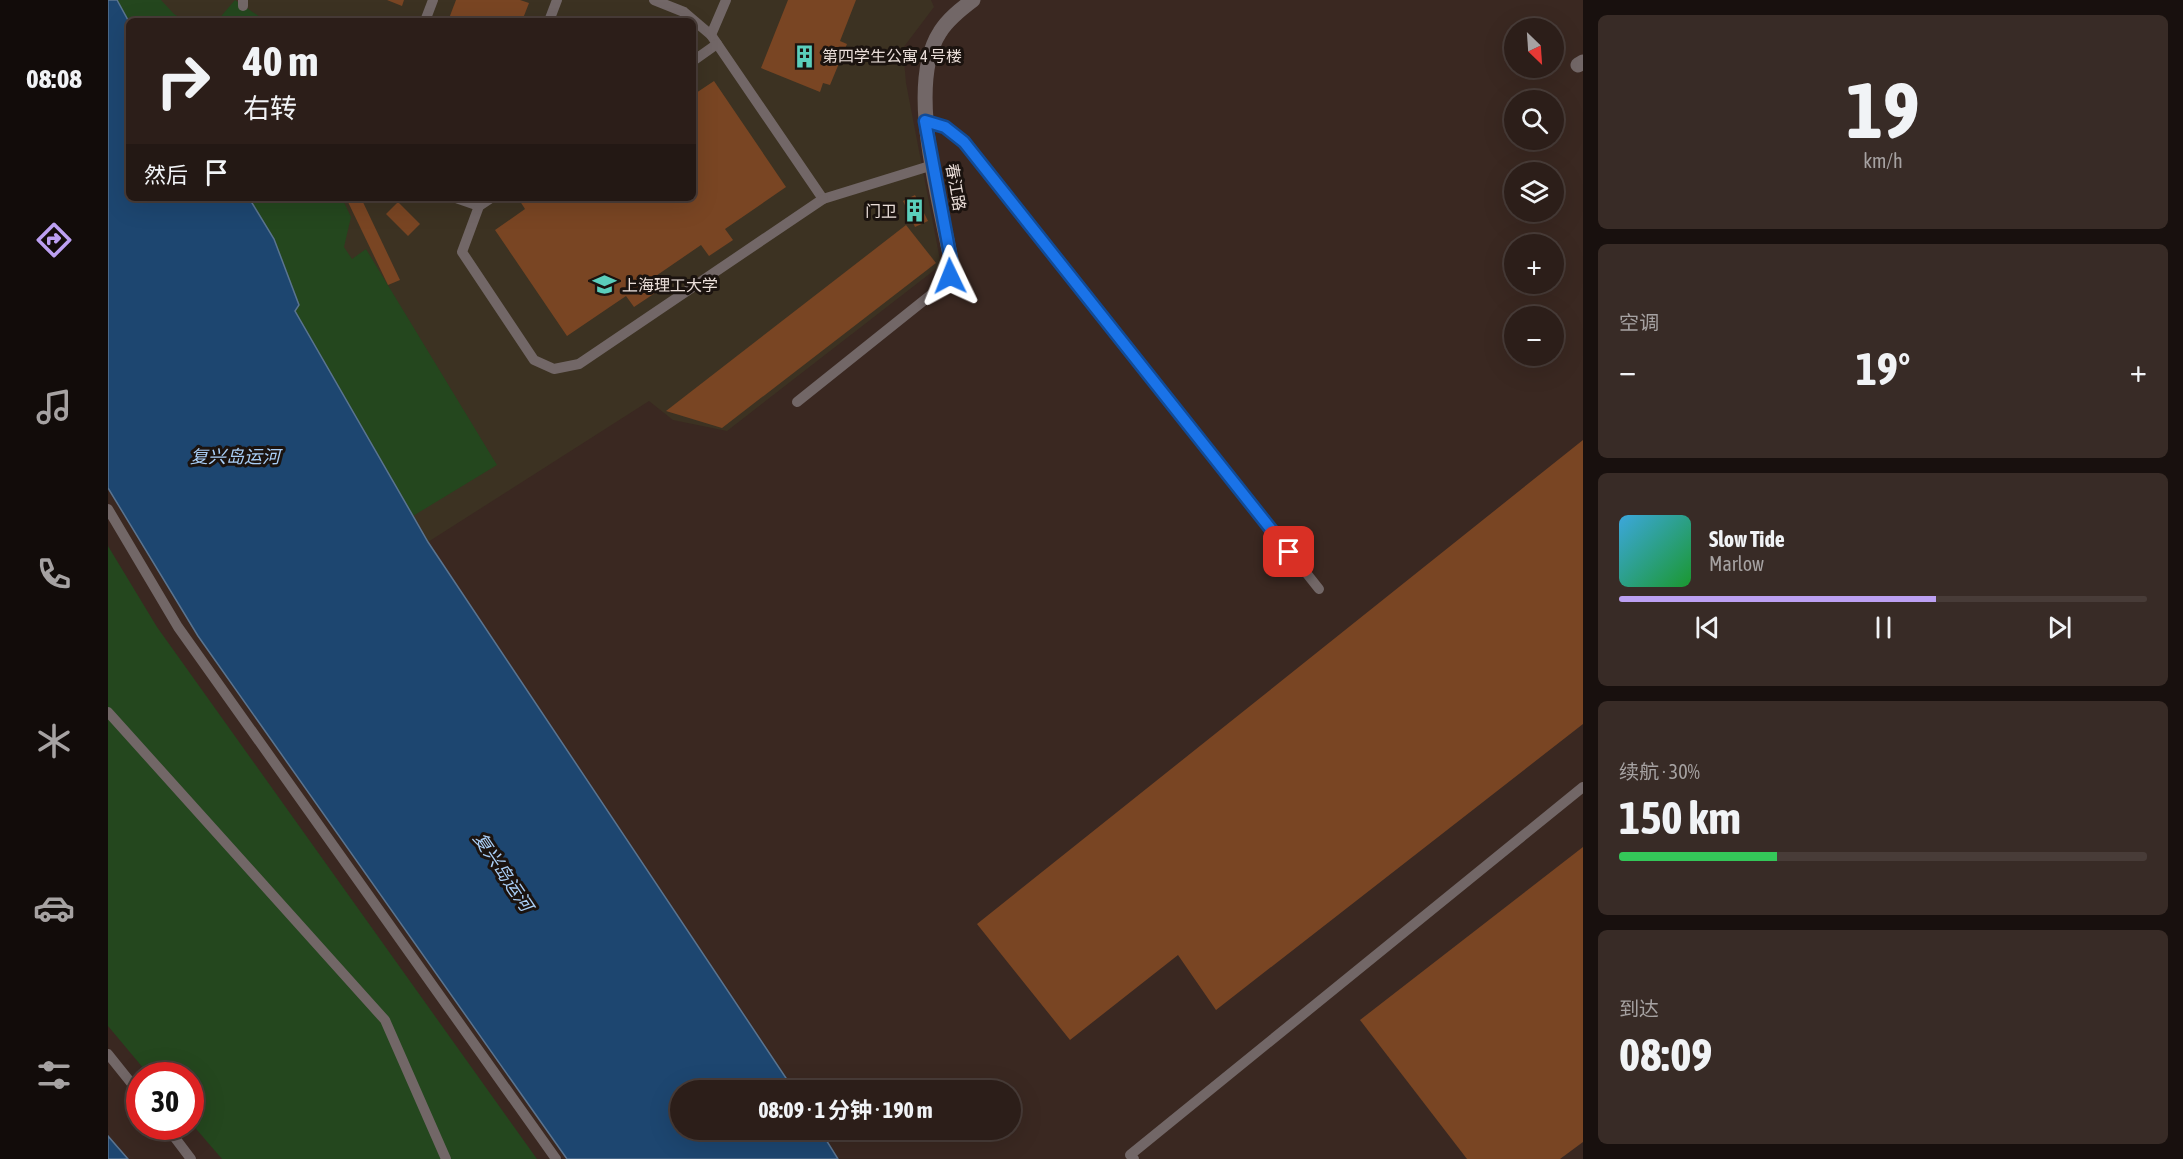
<!DOCTYPE html>
<html lang="zh">
<meta charset="utf-8">
<style>
body{margin:0;font-family:"Asap Condensed","Noto Sans SC",sans-serif;background:#382b26;color:#f1f3f6;height:100vh;display:flex;flex-direction:column;font-size:22px;white-space:nowrap}
*{box-sizing:border-box;margin:0}
p{font-size:20px;color:#a6a2a2}
.icon{flex:none;width:33px;height:33px;fill:none;stroke:currentColor;stroke-width:2;stroke-linecap:round;stroke-linejoin:round}
.map{position:relative;flex:1;overflow:hidden}
.panel{display:flex;flex-direction:column;gap:15px;padding:15px;background:#18100e;width:600px}
.panel>*{flex:none}
.banner{position:absolute;left:18px;top:18px;width:570px;height:183px;border-radius:9px;box-shadow:0 6px 24px #0002,0 0 0 2px #483c38;background:#2c1e19;color:#f1f3f6;overflow:hidden}
.needle{width:39px;rotate:155deg}
.buttons{position:absolute;left:1396px;top:18px;display:grid;gap:12px}
.buttons a{display:grid;place-items:center;width:60px;height:60px;border-radius:50%;background:#2c1e19;box-shadow:0 6px 24px #0002,0 0 0 2px #483c38;font-size:30px}
.speed{position:absolute;left:18px;top:1062px;display:flex;gap:12px;font-size:30px;font-weight:700;text-align:center}
.speed>*{display:grid;place-content:center;width:78px;height:78px;border-radius:50%;background:#2c1e19;box-shadow:0 6px 24px #0002,0 0 0 2px #483c38;line-height:1}
.speed .limit{border:9px solid #d22;background:#fff;color:#111}
.pin{position:absolute;display:grid;place-items:center;width:51px;height:51px;color:#fff;margin:-26px;border-radius:12px;box-shadow:0 3px 9px #0006}
.me{position:absolute;width:66px;margin:-33px;rotate:358deg;stroke-linejoin:round;filter:drop-shadow(0 0 4px #0008)}
.turn{display:flex;align-items:center;gap:21px;height:126px;padding:0 18px;font-size:27px}
.turn .icon{width:78px;height:78px;stroke-width:2.5}
.turn b{display:block;font-size:42px;line-height:51px}
.then{display:flex;align-items:center;height:57px;padding:0 18px;background:#0003;gap:12px;font-size:22px}
.big{font-size:45px;font-weight:700;line-height:1.1}
.panel .card{flex:1;display:flex;flex-direction:column;justify-content:center;gap:9px;min-width:0;padding:0 21px;border-radius:9px;background:#382b26}
.panel .dial{align-items:center;gap:0}
.dial b{font-size:78px;line-height:1}
.song{display:flex;align-items:center;gap:18px}
.cover{width:72px;height:72px;border-radius:9px;background:linear-gradient(135deg,hsl(200 70% 55%),hsl(130 70% 35%))}
.played{height:6px;border-radius:3px;background:linear-gradient(90deg,#bca0f2 60%,#483c38 60%)}
.keys{display:flex;justify-content:space-around;direction:ltr}
.heat{display:flex;justify-content:space-between;align-items:center;font-size:33px;direction:ltr}
.charge{height:9px;border-radius:4px;background:linear-gradient(90deg,#34c759 30%,#483c38 0)}
.trip{position:absolute;left:562px;top:1080px;width:351px;height:60px;border-radius:30px;background:#2c1e19;box-shadow:0 6px 24px #0002,0 0 0 2px #483c38;font-weight:700;line-height:60px;text-align:center}
main{display:flex;flex:1;min-height:0}
.tabs{display:flex;flex-direction:column;width:108px;justify-content:space-around;align-items:center;background:#120c0a;color:#a6a2a2}
.tabs .icon{width:42px;height:42px}
.tabs .selected{color:#bca0f2}
.tabs b{font-size:27px;color:#f1f3f6}
.map>svg:first-child{display:block}
.education{fill:#3c3222}
.green{fill:#24471e}
.water{fill:#1d4670;stroke:#5a7490;stroke-width:1.5}
.building{fill:#794523}
.lines{fill:none;stroke-linecap:round;stroke-linejoin:round}
.lane{stroke:#726767;stroke-width:10}
.street{stroke:#726767;stroke-width:15}
.route-casing{stroke:#114b97;stroke-width:15}
.route{stroke:#1a73e8;stroke-width:10}
.labels{text-anchor:middle;stroke-width:6;stroke-linejoin:round;paint-order:stroke}
.poi-label{font-size:16px;fill:#eaded9;stroke:#1b130f;text-anchor:start}
.street-label{font-size:16px;fill:#eaded9;stroke:#1b130f}
.water-label{font-size:18px;font-style:italic;fill:#aacff7;stroke:#1b130f}
</style>
<main>
<nav class="tabs">
<b>08:08</b>
<svg class="icon selected" aria-label="directions" viewBox="0 0 24 24"><path d="M12 3l9 9-9 9-9-9zM9 14v-3h6M13 9l2 2-2 2"/></svg>
<svg class="icon" aria-label="music" viewBox="0 0 24 24"><path d="M9 18V5l10-2v13"/><circle cx="6" cy="18" r="3"/><circle cx="16" cy="16" r="3"/></svg>
<svg class="icon" aria-label="phone" viewBox="0 0 24 24"><path d="M5 4h4l2 5-3 2q2 4 5 5l2-3 5 2v4C11 20 4 13 5 4z"/></svg>
<svg class="icon" aria-label="climate" viewBox="0 0 24 24"><path d="M12 3v18M4 7l16 10M4 17L20 7"/></svg>
<svg class="icon" aria-label="car" viewBox="0 0 24 24"><path d="M5 17H2v-5l4-1 3-4h7l3 4 3 1v5h-3M9 17h6M6 11h13"/><circle cx="7" cy="17" r="2"/><circle cx="17" cy="17" r="2"/></svg>
<svg class="icon" aria-label="filters" viewBox="0 0 24 24"><path d="M4 7h16M4 17h16"/><circle cx="9" cy="7" r="2"/><circle cx="15" cy="17" r="2"/></svg>
</nav>
<div class="map">
<svg width="1475" height="1159" viewBox="0 0 1475 1159">
<rect width="100%" height="100%" fill="#3a2821"/>
<path class="education" d="M9,0h814l3,7 -31,41 3,35 35,182 -214,166 -54,-11 -24,-19 -221,141 -134,-232 5,-5 -25,-66 -25,-41h444v-177l-564,1z"/>
<g class="green">
<path d="M9,0h44l13,14 11,7 -56,1z"/>
<path d="M127,0l31,21h-49z"/>
<path d="M141,198h93l9,19 -7,30 8,12 14,-10 131,216 -84,51 -119,-206 5,-5 -25,-66z"/>
<path d="M0,546l49,81 380,532h-315l-31,-36 -1,-47 -41,-1 -41,-49z"/>
</g>
<g class="water">
<path d="M0,0h9l12,22v176h120l25,41 25,66 -4,6 133,231 366,548h-113v40h139l18,29h-271l-369,-523 -90,-148z"/>
<path d="M0,1136l20,23h-20z"/>
</g>
<g class="building">
<path d="M279,0h17l-2,6z"/>
<path d="M348,0h64l9,3 -7,18h-74z"/>
<path d="M680,0h68l-16,41 7,3 -17,41 -7,-2 -3,9 -59,-24z"/>
<path d="M606,81l72,106 -61,42 8,11 -24,16 -8,-11 -51,35 8,11 -24,16 -8,-11 -59,40 -72,-106 30,-21 -7,-11h175v-103z"/>
<path d="M807,195l13,26 -13,6 -12,-26z"/>
<path d="M248,198h5l39,82 -12,5 -40,-83z"/>
<path d="M290,202l22,22 -12,12 -22,-22z"/>
<path d="M798,225l30,38 -214,165 -56,-17z"/>
<path d="M1475,440v284l-367,286 -38,-55 -108,85 -93,-116z"/>
<path d="M1475,847v295l-23,17h-93l-107,-139z"/>
</g>
<g class="lines">
<g class="lane">
<path d="M135,0v6"/>
<path d="M546,0l30,12 27,23 112,164 110,-34"/>
<path d="M317,21l8,-21"/>
<path d="M441,21l8,-21"/>
<path d="M603,35l15,-35"/>
<path d="M585,61l24,-17"/>
<path d="M817,121l20,6 19,15 355,447"/>
<path d="M348,198l23,8 12,-8"/>
<path d="M374,198l-20,54 72,108 20,9 25,-5 244,-165"/>
<path d="M689,402l145,-116"/>
<path d="M0,509l70,118 378,532"/>
<path d="M0,712l277,308 61,139"/>
<path d="M0,1054l32,40"/>
<path d="M58,1126l25,33"/>
<path d="M1026,1159l-4,-4 453,-368"/>
</g>
<g class="street">
<path d="M1470,65l5,-3"/>
<path d="M834,286l7,-10 3,-11c-11,-61 -47,-179 -12,-233 8,-13 21,-23 33,-32"/>
</g>
</g>
<g class="lines">
<defs>
<path id="route" d="M842,276l2,-11 -27,-144 20,6 19,15 325,410"/>
</defs>
<use href="#route" class="route-casing"/>
<use href="#route" class="route"/>
</g>
<defs>
<symbol id="building-bare" viewBox="-9 -9 18 18"><path d="M-4-6H4V6H1V3H-1V6H-4ZM-2.5-4.3h1.7v1.8h-1.7ZM.8-4.3h1.7v1.8H.8ZM-2.5-1h1.7V.8h-1.7ZM.8-1h1.7V.8H.8Z" fill="#5bcebb" stroke="#1b130f" stroke-width="2.5" paint-order="stroke"/></symbol>
<symbol id="university-bare" viewBox="-9 -9 18 18"><path d="M0-5L7-2L0 1L-7-2ZM-4 1L0 2.5L4 1V4Q0 6-4 4Z" fill="#5bcebb" stroke="#1b130f" stroke-width="2.5" paint-order="stroke"/></symbol>
</defs>
<g fill-rule="evenodd">
<use href="#building-bare" x="680" y="40" width="33" height="33"/>
<use href="#building-bare" x="790" y="194" width="33" height="33"/>
<use href="#university-bare" x="480" y="268" width="33" height="33"/>
</g>
<g class="labels">
<g class="poi-label">
<text x="714" y="62">第四学生公寓 4 号楼</text>
<text x="789" y="217" text-anchor="end">门卫</text>
<text x="514" y="291">上海理工大学</text>
</g>
<g class="street-label">
<text transform="translate(848 187) rotate(80)" y="6">春江路</text>
</g>
<g class="water-label">
<text x="127" y="463">复兴岛运河</text>
<text transform="translate(395 872) rotate(56)" y="6">复兴岛运河</text>
</g>
</g>
</svg>
<div class="buttons">
<a><svg class="needle" viewBox="-14 -14 28 28"><path d="M0-13l5 13h-10z" fill="#e53935"/><path d="M0 13l5-13h-10z" fill="#a6a2a2"/></svg></a>
<a><svg class="icon" aria-label="search" viewBox="0 0 24 24"><circle cx="10" cy="10" r="6"/><path d="M15 15l6 6"/></svg></a>
<a><svg class="icon" aria-label="layers" viewBox="0 0 24 24"><path d="M12 4l9 5-9 5-9-5zM3 14l9 5 9-5"/></svg></a>
<a>+</a>
<a>−</a>
</div>
<div class="speed"><div class="limit">30</div></div>
<div class="pin" style="left:1181px;top:552px;background:#d93025"><svg class="icon" aria-label="arrive" viewBox="0 0 24 24"><path d="M6 21V4h12l-3 4 3 4H6"/></svg></div>
<svg class="me" style="left:842px;top:276px" viewBox="-20 -20 40 40"><path d="M0-17L14 15 0 8-14 15z" fill="#1a73e8" stroke="#fff" stroke-width="4"/></svg>
<div class="trip">08:09 · 1 分钟 · 190 m</div>
<div class="banner">
<div class="turn"><svg class="icon" aria-label="right" viewBox="0 0 24 24"><path d="M7 20v-9h11M14 6l5 5-5 5"/></svg><div><b>40 m</b>右转</div></div>
<div class="then">然后<svg class="icon" aria-label="arrive" viewBox="0 0 24 24"><path d="M6 21V4h12l-3 4 3 4H6"/></svg></div>
</div>
</div>
<section class="panel">
<div class="card dial"><b>19</b><p>km/h</p></div>
<div class="card"><p>空调</p>
<div class="heat"><a>−</a><b class="big">19°</b><a>+</a></div>
</div>
<div class="card">
<div class="song"><i class="cover"></i><div><b>Slow Tide</b><p>Marlow</p></div></div>
<div class="played"></div>
<div class="keys"><svg class="icon" aria-label="previous" viewBox="0 0 24 24"><path d="M18 5L8 12l10 7zM5 5v14"/></svg><svg class="icon" aria-label="pause" viewBox="0 0 24 24"><path d="M8 5v14M16 5v14"/></svg><svg class="icon" aria-label="next" viewBox="0 0 24 24"><path d="M6 5l10 7-10 7zM19 5v14"/></svg></div>
</div>
<div class="card"><p>续航 · 30%</p><b class="big">150 km</b><div class="charge"></div></div>
<div class="card"><p>到达</p><b class="big">08:09</b></div>
</section>
</main>
